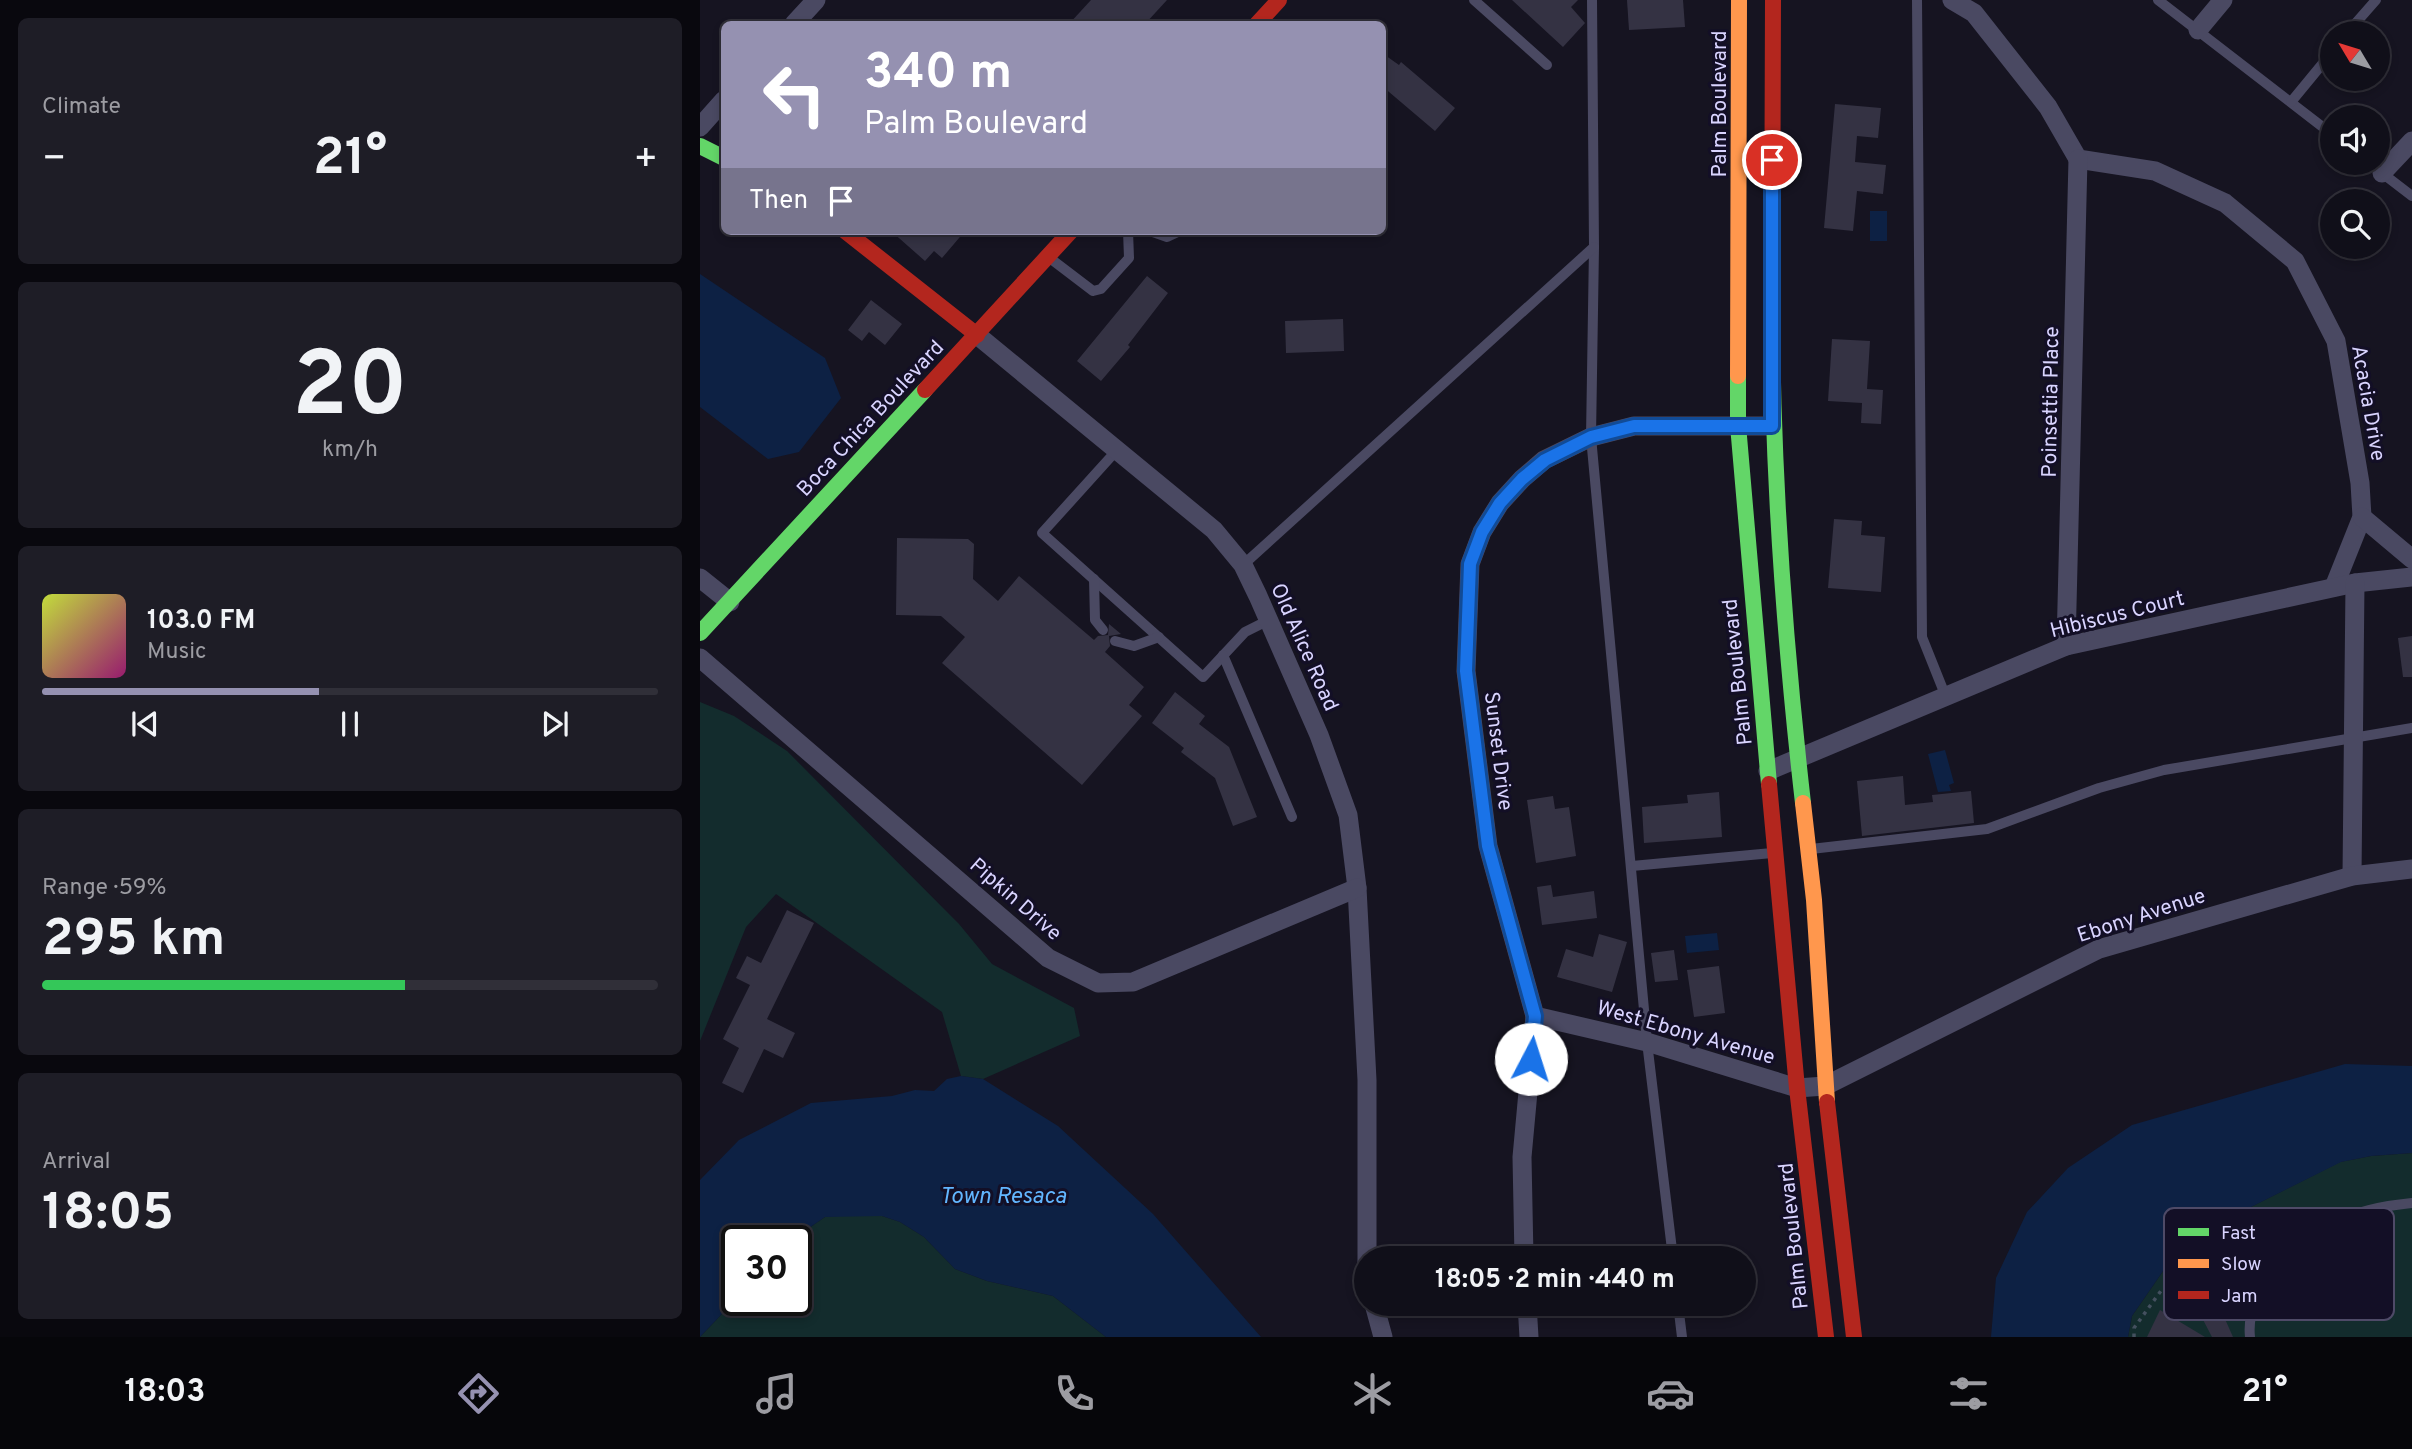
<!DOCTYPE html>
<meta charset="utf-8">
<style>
body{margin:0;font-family:Overpass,sans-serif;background:#1e1d26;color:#f1f3f6;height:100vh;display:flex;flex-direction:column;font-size:26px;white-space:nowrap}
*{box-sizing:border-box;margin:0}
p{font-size:23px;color:#9c9ca2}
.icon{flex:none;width:38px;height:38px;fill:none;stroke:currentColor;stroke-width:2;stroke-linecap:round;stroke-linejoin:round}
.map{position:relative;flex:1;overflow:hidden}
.side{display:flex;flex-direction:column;gap:18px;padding:18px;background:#09080e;width:700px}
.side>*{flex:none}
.top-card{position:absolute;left:21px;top:21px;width:665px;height:214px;border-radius:10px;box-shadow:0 4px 10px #0003,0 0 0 2px #302f38;background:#9591b1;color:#fff;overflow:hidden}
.needle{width:46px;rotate:308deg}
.fabs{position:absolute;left:1620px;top:21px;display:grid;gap:14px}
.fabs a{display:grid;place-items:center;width:70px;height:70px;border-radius:50%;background:#100f19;box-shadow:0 4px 10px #0003,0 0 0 2px #302f38;font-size:35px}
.speed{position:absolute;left:21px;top:1225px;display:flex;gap:14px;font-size:35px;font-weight:700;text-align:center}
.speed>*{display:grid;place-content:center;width:91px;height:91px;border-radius:50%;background:#100f19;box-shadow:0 4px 10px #0003,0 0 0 2px #302f38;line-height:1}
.speed .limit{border:4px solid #111;border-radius:10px;background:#fff;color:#111}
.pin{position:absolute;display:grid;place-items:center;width:60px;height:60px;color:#fff;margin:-30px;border:4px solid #fff;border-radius:50%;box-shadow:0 2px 7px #0007}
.me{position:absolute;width:77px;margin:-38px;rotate:5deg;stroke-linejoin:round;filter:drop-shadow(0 0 5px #0008)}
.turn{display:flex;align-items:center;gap:24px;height:147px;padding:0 28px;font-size:32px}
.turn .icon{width:91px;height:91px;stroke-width:2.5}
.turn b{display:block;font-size:49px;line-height:60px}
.then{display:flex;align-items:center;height:66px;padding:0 28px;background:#0003;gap:14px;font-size:26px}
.big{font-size:52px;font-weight:700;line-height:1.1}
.side .tile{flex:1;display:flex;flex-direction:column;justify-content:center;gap:10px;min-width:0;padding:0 24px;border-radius:10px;background:#1e1d26}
.side .dial{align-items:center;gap:0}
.dial b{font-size:91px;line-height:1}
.song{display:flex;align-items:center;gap:21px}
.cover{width:84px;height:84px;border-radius:10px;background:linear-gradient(135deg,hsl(70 70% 55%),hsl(320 70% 35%))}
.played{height:7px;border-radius:4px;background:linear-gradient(90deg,#9591b1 45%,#302f38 45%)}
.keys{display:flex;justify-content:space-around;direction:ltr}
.heat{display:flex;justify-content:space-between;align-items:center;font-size:38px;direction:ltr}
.charge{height:10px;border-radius:5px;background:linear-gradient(90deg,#34c759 59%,#302f38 0)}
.trip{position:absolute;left:654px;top:1246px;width:402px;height:70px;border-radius:35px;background:#100f19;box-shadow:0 4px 10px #0003,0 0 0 2px #302f38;font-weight:700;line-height:70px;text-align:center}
.tabs{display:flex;height:112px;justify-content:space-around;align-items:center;background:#06060a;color:#9c9ca2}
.tabs .icon{width:49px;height:49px}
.tabs .on{color:#9591b1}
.tabs b{font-size:32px;color:#f1f3f6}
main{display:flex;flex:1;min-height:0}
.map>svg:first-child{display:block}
.green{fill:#132c2d}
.water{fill:#0d2144}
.building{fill:#343243}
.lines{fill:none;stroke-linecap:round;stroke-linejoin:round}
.path{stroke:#44505f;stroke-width:3.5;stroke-dasharray:3.5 5;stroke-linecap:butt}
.lane{stroke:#4a4962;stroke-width:10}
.street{stroke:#4a4962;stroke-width:19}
.fast{stroke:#63d668;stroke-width:16}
.slow{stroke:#ff974d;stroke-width:16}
.jam{stroke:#b3261e;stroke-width:16}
.route-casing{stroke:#114b97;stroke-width:18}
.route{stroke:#1a73e8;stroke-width:12}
.labels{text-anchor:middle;stroke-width:6;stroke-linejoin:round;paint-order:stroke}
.street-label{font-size:21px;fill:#d9d4ff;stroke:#130f26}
.water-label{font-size:23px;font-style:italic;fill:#62b6ff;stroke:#130f26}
.key{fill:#130f26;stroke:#4e4a67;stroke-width:2}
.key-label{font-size:19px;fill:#d9d4ff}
</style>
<main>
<section class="side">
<div class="tile"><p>Climate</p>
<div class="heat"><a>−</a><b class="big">21°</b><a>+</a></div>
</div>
<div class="tile dial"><b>20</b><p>km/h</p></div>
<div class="tile">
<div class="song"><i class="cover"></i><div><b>103.0 FM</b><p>Music</p></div></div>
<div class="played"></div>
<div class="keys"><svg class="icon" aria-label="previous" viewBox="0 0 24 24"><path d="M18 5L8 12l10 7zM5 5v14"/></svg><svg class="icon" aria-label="pause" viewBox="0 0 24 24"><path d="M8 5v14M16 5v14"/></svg><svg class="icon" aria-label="next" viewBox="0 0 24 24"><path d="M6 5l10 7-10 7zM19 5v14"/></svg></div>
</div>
<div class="tile"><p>Range · 59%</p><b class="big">295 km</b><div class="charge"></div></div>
<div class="tile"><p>Arrival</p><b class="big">18:05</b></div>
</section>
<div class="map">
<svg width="1712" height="1337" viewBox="0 0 1712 1337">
<rect width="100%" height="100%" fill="#161421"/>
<g class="green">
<path d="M0,702l34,14 53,35 172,173 33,40 82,44 6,28 -97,43 -22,-3 -19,-64 -166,-118 -30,33 -46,114z"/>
<path d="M1712,1153v184h-284l4,-21 38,-55 51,-39 119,-60 31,-6z"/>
<path d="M147,1215l35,1 18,6 24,15 31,32 32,12 66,15 53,41h-406l37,-39 59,2v-59h-6l35,-24z"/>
</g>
<g class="water">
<rect x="1170" y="211" width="17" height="30"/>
<path d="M0,274l125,84 16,40 -42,54 -31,7 -68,-52z"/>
<path d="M1245,750l9,33 -5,2 2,6 -13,1 -10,-38z"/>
<path d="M1017,933l2,17 -32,3 -2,-17z"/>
<path d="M1645,1064l67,2v87l-41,3 -30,6 -120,60 -51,39 -38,55 -4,21h-137l5,-59 31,-66 41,-44 64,-43z"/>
<path d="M261,1076l22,3 75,47 95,88 108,123h-155l-53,-41 -66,-15 -32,-12 -31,-32 -24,-15 -18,-6 -57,1 -35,24h-53v57l-37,39v-157l39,-40 72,-37 81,-7 23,-6 19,1 13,-12z"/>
</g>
<g class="building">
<path d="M391,0h76l-22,24h-76z"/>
<path d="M812,0h66l-7,7 14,16 -22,24z"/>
<path d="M927,0h56l2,27 -56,3z"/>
<path d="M682,53l17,12 2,-3 54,46 -20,23 -53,-45z"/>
<path d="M1135,104l46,4 -3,30 -21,-2 -2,26 31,3 -3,29 -26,-3 -4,40 -29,-3z"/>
<path d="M191,231h74l-23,27 -8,-7 -9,10z"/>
<path d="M447,276l21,17 -40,52 2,2 -29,34 -24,-20z"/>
<path d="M171,300l31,24 -17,21 -16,-13 -7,9 -14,-11z"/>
<path d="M643,319l1,32 -58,2 -1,-32z"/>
<path d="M1132,339l38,2 -3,48 16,1 -2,34 -20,-1 1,-20 -34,-2z"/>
<path d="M1134,519l28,2 -1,14 24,2 -4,55 -53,-4z"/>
<path d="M197,538l71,1 6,5 -1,35 25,22 21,-25 75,64 4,-4 10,-1 1,-11 12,10 -12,2 1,10 -5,6 39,35 -15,18 13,11 -60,69 -140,-122 23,-26 -24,-21 -45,-1z"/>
<path d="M1712,636v41h-9l-5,-39z"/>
<path d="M475,692l30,24 -6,8 30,23 28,70 -24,9 -18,-48 -34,-26 3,-4 -32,-25z"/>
<path d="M1203,776l2,29 28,-3 -1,-7 39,-4 3,32 -112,13 -5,-55z"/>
<path d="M1019,792l3,45 -78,6 -2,-36 46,-4 -1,-8z"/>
<path d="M853,796l2,13 14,-2 7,49 -40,7 -9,-63z"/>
<path d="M851,885l2,12 41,-6 3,27 -55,7 -5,-38z"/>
<path d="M87,910l27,13 -47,96 28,14 -12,25 -19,-9 -21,44 -21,-10 17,-35 -16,-9 27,-54 -14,-7 11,-22 14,7z"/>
<path d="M899,934l28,8 -15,50 -55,-15 9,-28 27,8z"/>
<path d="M974,950l4,30 -23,2 -4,-29z"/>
<path d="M1019,966l6,47 -31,4 -7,-47z"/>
<path d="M1521,1299l9,18 -5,2 8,18h-21l-13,-25z"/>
<path d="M1460,1310l45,27h-58z"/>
</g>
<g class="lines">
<g class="path">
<path d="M1525,1262l-2,27 15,14v6"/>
<path d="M1434,1337v-9l29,-40 33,-12 28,-5"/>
</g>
<g class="lane">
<path d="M774,0l73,65"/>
<path d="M892,0l2,247 -3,190 56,605 26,216"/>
<path d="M1217,0l5,637 24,60"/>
<path d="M1458,0l175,135"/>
<path d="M1647,33l29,-33"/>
<path d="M1591,102l42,-51"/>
<path d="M1669,163l43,33"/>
<path d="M450,231l17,6 13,-6"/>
<path d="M351,259l42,32 8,-2 28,-31 -1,-27"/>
<path d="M417,450l-75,83 161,144 42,-45 24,-12"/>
<path d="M543,565l351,-318"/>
<path d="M394,579l1,41 8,10"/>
<path d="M415,641l19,5 25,-9"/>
<path d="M523,655l69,162"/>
<path d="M1111,849l176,-20 112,-41 65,-18 248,-42"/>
<path d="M932,866l140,-13"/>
<path d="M978,1304l4,33"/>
<path d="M1550,1337c-5,-46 41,-90 78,-111 26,-15 55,-20 84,-23"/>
</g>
<g class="street">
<path d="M1252,0l22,13 74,94 30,52 77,12 70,32 70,58 41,80 24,142 2,34 -28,70"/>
<path d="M94,24l22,-24"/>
<path d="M1498,30l25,-30"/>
<path d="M0,127l24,-27"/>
<path d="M1682,173l30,-32"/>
<path d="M277,335l237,195 29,35 15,31 61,139 29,80 9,73 10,192v183"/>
<path d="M1662,517l50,42"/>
<path d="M0,578l30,24"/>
<path d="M1366,646l12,-487"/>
<path d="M0,658l348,300 50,25 35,-1 224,-94"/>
<path d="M1068,771l298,-125 289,-63 57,-6"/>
<path d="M1652,876l3,-293"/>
<path d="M835,1016l112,26 150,46 28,-2 274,-137 253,-73 60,-7"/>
<path d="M824,1258l-2,-101 13,-141 -47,-170 -22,-175 4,-107 12,-32 18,-29 22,-24 22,-19 47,-23 43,-11h138"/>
<path d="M674,1304l9,33"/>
<path d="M827,1304l2,33"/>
</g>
<g class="fast">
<path d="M0,146l24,12"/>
<path d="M1072,302c0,168 12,334 31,501"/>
<path d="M1038,376v49l31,359"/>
<path d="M0,633l225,-243"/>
</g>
<g class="slow">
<path d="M1038,376l1,-376"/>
<path d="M1103,803l11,97 13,202"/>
</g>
<g class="jam">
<path d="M557,24l22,-24"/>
<path d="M145,231l132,104"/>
<path d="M1072,302l1,-302"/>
<path d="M225,390l146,-159"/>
<path d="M1069,784l28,304 29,249"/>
<path d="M1127,1102l27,235"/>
</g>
</g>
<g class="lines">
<defs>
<path id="route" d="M831,1059l4,-43 -47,-170 -22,-175 4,-107 12,-32 18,-29 22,-24 23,-19 46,-23 43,-11h138v-266"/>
</defs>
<use href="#route" class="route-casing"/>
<use href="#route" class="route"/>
</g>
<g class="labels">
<g class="street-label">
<text transform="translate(1019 104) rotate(-90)" y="7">Palm Boulevard</text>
<text transform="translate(1350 402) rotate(-89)" y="7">Poinsettia Place</text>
<text transform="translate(1669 403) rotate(80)" y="7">Acacia Drive</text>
<text transform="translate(170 418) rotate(-47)" y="7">Boca Chica Boulevard</text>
<text transform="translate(1417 614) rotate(-14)" y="7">Hibiscus Court</text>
<text transform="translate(605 647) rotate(66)" y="7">Old Alice Road</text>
<text transform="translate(1037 672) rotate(-96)" y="7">Palm Boulevard</text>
<text transform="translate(799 751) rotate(83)" y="7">Sunset Drive</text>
<text transform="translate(316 899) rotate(41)" y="7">Pipkin Drive</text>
<text transform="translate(1441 915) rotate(-18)" y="7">Ebony Avenue</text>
<text transform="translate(986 1032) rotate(16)" y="7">West Ebony Avenue</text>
<text transform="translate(1093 1236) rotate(-96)" y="7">Palm Boulevard</text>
</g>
<g class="water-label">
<text x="303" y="1203">Town Resaca</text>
</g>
</g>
<rect x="1464" y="1208" width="230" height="112" rx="10" class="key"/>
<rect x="1478" y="1228" width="31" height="8" fill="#63d668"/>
<rect x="1478" y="1259" width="31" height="9" fill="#ff974d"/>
<rect x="1478" y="1291" width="31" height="8" fill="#b3261e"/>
<g class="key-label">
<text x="1521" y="1239">Fast</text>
<text x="1521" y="1270">Slow</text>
<text x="1521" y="1302">Jam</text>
</g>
</svg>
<div class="fabs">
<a><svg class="needle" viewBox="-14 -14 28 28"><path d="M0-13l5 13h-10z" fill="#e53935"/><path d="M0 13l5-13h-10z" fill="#9c9ca2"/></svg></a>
<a><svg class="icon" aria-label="sound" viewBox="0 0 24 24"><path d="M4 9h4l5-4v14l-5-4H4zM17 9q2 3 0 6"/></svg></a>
<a><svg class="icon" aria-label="search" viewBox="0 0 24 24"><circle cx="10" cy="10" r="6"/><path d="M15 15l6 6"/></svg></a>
</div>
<div class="speed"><div class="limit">30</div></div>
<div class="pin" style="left:1072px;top:160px;background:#d93025"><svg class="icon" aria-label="arrive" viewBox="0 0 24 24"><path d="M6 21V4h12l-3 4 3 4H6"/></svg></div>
<svg class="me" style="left:831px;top:1059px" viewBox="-20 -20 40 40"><circle r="19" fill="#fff"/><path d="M0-13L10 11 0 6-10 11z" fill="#1a73e8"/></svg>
<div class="trip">18:05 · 2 min · 440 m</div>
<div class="top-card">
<div class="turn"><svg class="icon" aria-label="left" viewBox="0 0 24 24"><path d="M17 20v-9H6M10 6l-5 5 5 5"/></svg><div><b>340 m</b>Palm Boulevard</div></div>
<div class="then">Then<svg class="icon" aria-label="arrive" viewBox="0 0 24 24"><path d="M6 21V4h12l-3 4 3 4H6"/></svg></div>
</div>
</div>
</main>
<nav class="tabs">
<b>18:03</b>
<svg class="icon on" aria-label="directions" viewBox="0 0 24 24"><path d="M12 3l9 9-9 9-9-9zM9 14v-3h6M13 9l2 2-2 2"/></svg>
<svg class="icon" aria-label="music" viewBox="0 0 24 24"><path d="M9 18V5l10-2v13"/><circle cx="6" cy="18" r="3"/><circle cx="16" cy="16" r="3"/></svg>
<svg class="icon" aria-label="phone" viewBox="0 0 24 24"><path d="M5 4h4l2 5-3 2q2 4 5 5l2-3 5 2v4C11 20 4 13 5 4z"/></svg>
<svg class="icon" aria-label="climate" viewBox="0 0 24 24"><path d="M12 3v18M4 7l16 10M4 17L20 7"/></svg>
<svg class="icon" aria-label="car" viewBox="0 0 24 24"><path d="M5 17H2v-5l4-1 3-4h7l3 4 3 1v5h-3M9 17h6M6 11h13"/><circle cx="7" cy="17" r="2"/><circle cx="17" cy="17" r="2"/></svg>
<svg class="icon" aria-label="filters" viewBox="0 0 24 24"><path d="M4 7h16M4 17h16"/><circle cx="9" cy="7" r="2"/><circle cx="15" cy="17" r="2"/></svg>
<b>21°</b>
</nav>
